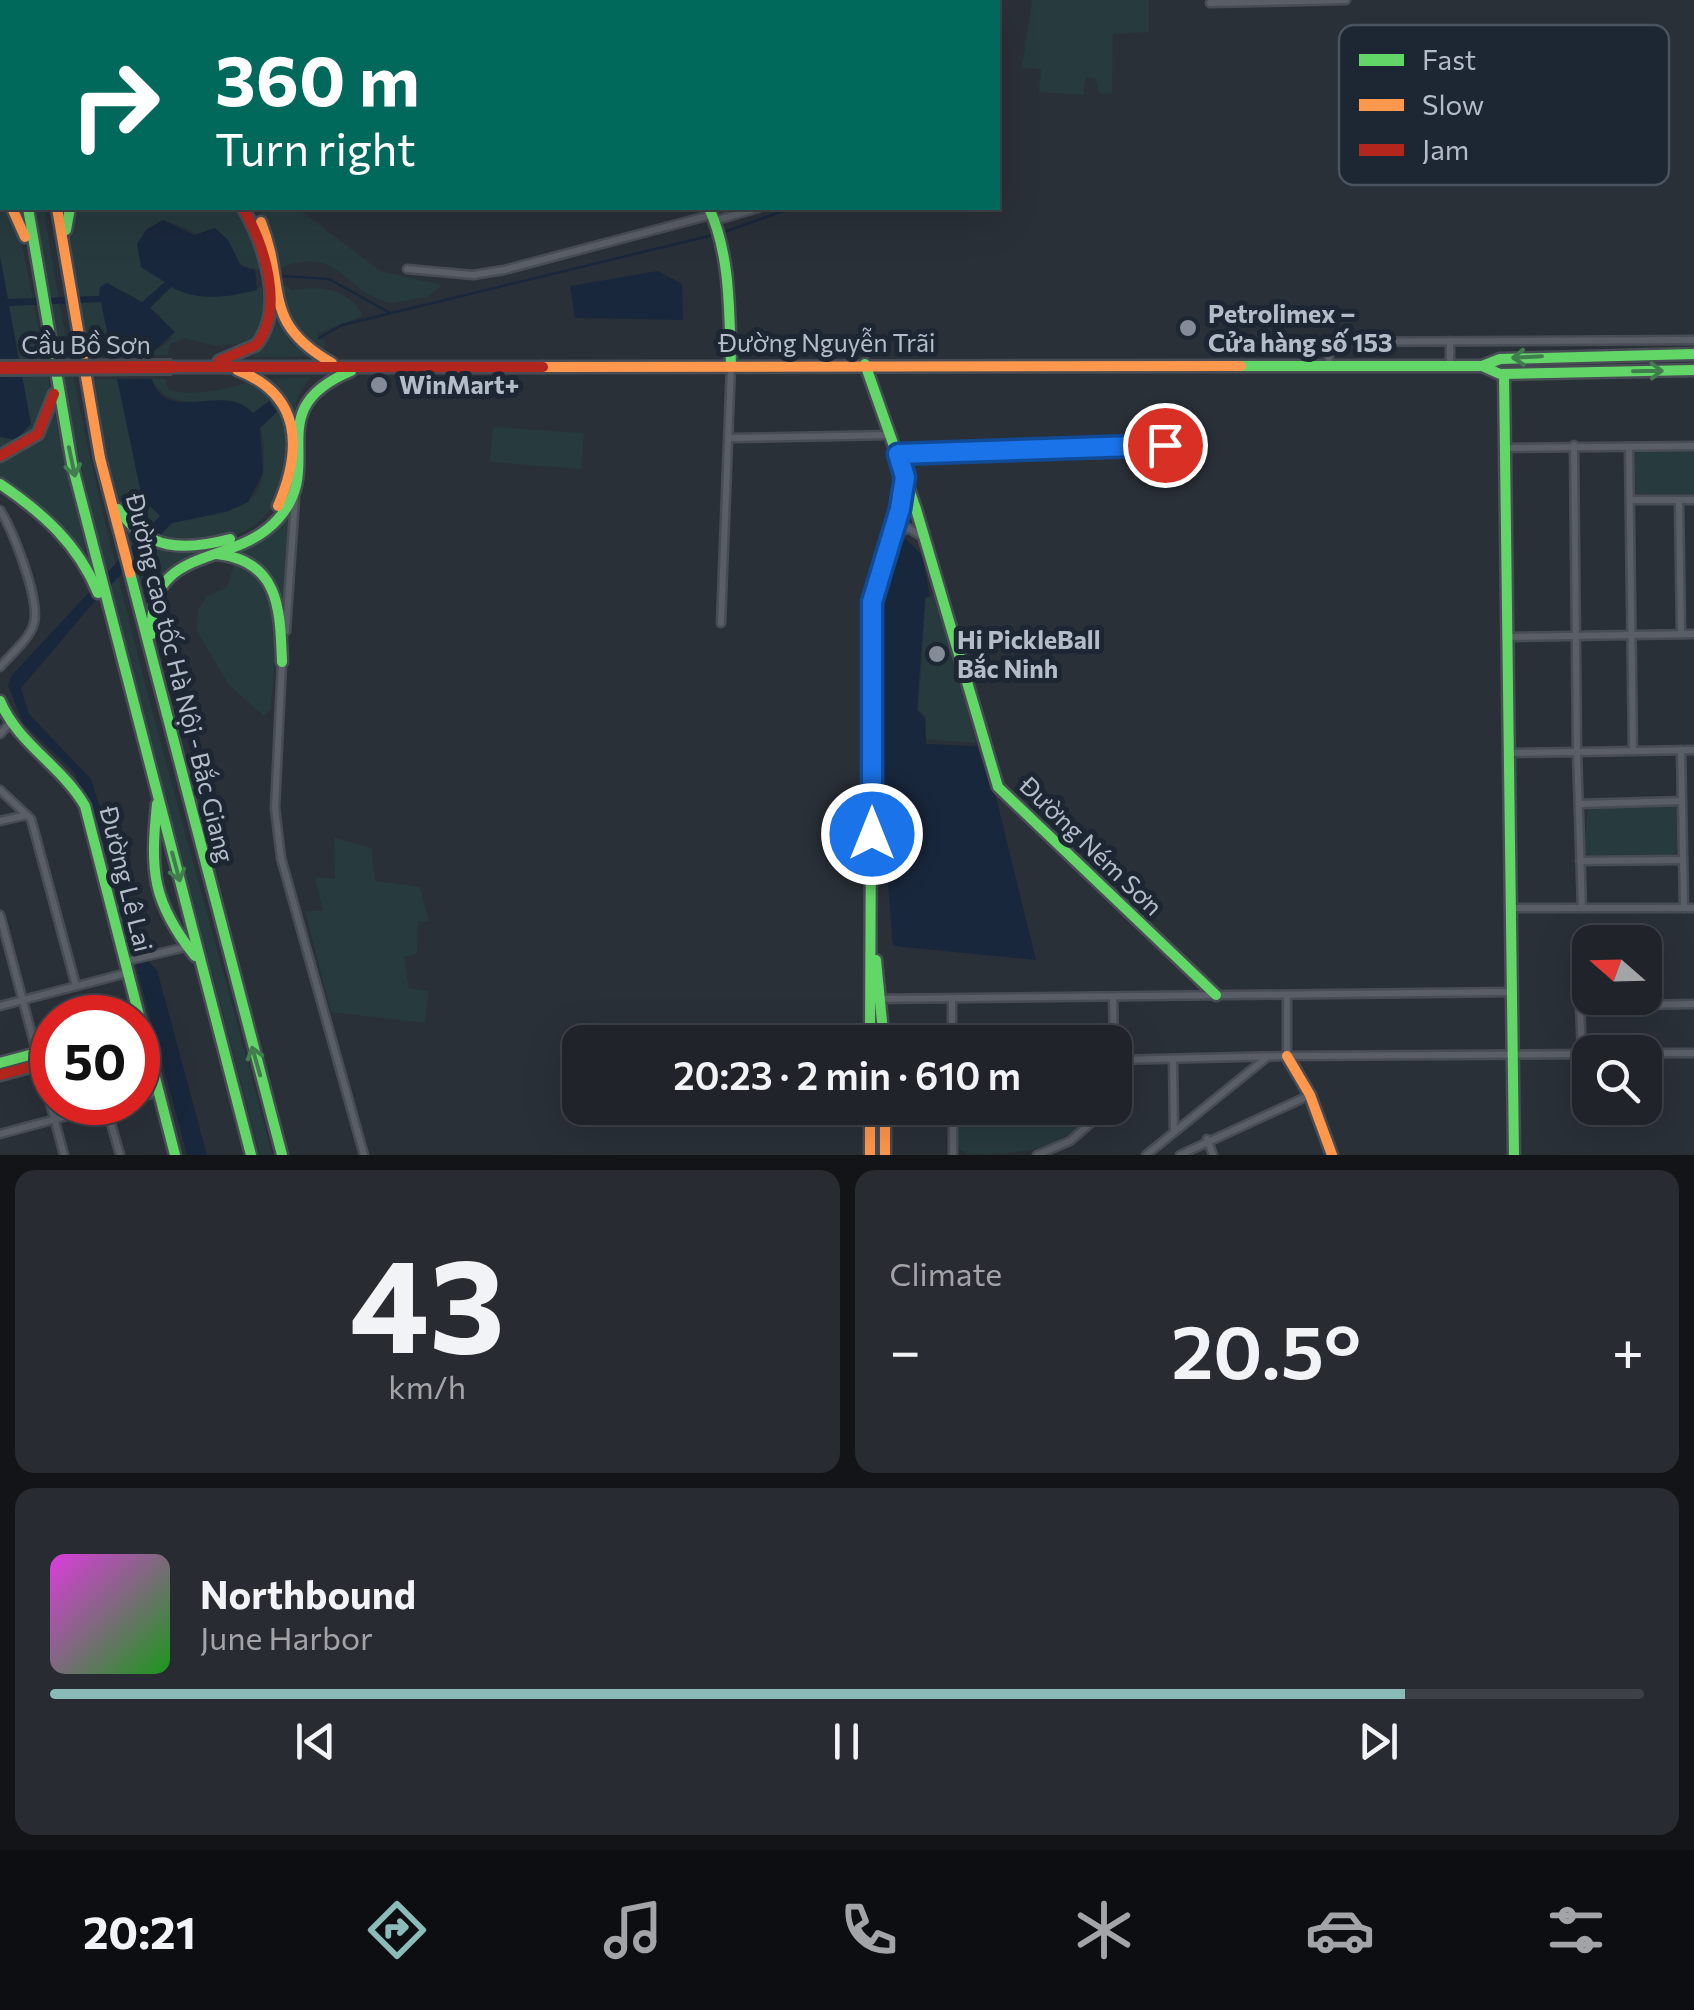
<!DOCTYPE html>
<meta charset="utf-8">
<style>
body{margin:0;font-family:Commissioner,sans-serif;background:#282c32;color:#f1f3f6;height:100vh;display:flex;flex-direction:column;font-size:38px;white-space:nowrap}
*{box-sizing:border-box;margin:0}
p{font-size:32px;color:#a2a4a8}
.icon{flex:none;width:55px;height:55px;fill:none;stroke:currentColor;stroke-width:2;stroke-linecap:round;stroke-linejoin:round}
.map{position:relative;height:1155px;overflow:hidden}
.drawer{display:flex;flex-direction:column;gap:15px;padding:15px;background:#121417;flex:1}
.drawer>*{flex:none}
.banner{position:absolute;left:0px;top:0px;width:1000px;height:210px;box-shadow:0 10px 40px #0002,0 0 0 2px #3d4147;background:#00695c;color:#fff;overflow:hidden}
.needle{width:65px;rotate:290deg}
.buttons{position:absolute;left:1572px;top:925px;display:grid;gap:20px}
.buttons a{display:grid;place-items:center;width:90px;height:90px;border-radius:20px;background:#20242a;box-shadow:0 10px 40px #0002,0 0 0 2px #3d4147;font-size:50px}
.speed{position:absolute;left:30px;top:995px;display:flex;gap:20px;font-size:50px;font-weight:700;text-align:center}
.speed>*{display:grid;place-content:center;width:130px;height:130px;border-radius:50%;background:#20242a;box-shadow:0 10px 40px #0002,0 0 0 2px #3d4147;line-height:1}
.speed .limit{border:15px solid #d22;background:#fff;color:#111}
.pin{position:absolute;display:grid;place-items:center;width:85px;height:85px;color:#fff;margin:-42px;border:5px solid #fff;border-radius:50%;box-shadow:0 2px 10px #0007}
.me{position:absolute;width:110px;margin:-55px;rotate:0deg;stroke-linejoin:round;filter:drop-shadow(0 0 8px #0008)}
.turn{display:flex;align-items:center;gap:35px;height:210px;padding:0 50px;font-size:45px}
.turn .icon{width:130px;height:130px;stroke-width:2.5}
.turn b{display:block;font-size:70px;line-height:85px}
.big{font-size:75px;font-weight:600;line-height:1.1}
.drawer .tile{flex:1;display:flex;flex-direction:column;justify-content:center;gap:15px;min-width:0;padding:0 35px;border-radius:20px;background:#282c32}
.drawer .dial{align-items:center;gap:0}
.dial b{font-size:130px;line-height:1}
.song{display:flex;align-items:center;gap:30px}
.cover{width:120px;height:120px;border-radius:15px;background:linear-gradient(135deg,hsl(300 70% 55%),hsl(120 70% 35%))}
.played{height:10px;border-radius:5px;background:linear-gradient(90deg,#8bbbb9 85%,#3d4147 85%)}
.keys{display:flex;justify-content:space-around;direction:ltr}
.heat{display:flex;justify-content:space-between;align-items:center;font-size:55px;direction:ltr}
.drawer .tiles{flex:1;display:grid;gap:15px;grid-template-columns:1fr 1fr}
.tile:last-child{grid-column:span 2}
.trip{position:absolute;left:562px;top:1025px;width:570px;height:100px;border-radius:20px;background:#20242a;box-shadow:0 10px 40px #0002,0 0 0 2px #3d4147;font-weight:600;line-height:100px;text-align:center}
.menu{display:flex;height:160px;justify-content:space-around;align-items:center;background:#0d0e11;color:#a2a4a8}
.menu .icon{width:70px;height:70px}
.menu .active{color:#8bbbb9}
.menu b{font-size:45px;color:#f1f3f6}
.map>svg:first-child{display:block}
.green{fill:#273a3e}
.water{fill:#19273c}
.pier{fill:#2a3038}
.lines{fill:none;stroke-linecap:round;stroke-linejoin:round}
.stream{stroke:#19273c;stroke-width:2.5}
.street-casing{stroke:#484c55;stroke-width:11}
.fast-casing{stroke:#484c55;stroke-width:15}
.slow-casing{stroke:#484c55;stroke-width:15}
.jam-casing{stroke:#484c55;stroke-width:15}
.street{stroke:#5a5e66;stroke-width:6}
.fast{stroke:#63d668;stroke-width:10}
.slow{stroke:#ff974d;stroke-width:10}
.jam{stroke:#b3261e;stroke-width:10}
.jam-bridge-casing{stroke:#474c53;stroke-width:18;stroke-linecap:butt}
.jam-bridge{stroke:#b3261e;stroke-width:12}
.oneway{stroke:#407e4e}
.route-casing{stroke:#114b97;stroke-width:25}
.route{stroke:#1a73e8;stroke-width:18}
.poi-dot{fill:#848b96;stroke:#1d2633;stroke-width:4}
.labels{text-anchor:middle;stroke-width:10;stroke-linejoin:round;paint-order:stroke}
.poi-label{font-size:25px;font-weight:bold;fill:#b4bcc9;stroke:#1d2633;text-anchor:start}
.street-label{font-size:25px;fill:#b4bcc9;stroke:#1d2633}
.key{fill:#1d2633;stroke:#4a5360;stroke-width:2.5}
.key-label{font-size:28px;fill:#b4bcc9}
</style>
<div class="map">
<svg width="1694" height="1155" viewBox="0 0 1694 1155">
<rect width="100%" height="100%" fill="#2a3038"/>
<g class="green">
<path d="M1032,0h117v32l-36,2 -1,60 -13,-1 -4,-15 -9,-1 -3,18 -44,-3 2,-23 -19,-1z"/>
<path d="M0,198l21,41 28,142 1,14 -12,37 -38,22z"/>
<path d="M33,208h11c47,320 147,633 228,947h-12l-166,-633 -29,-127z"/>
<path d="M74,208h163l17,27 7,34c-37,3 -86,-77 -119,-34l-1,32 25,15 -24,21 -35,-20 -7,4v9l-26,1 -6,-59z"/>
<path d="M257,208h40l83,63 62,14 -14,12 -36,6c-46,-7 -51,-61 -114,-34l-13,-49z"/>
<path d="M285,285l6,5c28,-4 57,-3 72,26l-47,18 9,7 -1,12 -33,-24 -11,-43z"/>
<path d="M172,286l59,10 31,-9 2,34 -11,21 -37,4 -32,-8 -13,6 -4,11h-18l23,-16 -12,-24 -10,-7z"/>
<path d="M101,302l11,53 -30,1 -7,-53z"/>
<path d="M272,302l18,40 21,14 -59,1 14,-16z"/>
<path d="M310,377l-13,21 -3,24 -25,-43z"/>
<path d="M88,379h29l44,137 -18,18 -24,-29z"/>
<path d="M151,379h14l4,11c21,7 64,-1 84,-10 8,5 19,11 23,19 21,37 14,103 -23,127 -29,19 -63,17 -97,14 5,-5 11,-14 17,-17 37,-22 90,5 91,-64 2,-98 -82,-25 -113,-80z"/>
<path d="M55,414l32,143 -42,-48 -45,-32v-18z"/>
<path d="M493,427l91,6 -3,36 -91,-7z"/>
<path d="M1640,450h54v47l-58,-3 -2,-39z"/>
<path d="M289,518l-4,84h-1l-14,-28 -33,-24z"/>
<path d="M118,519l52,34 31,-2 -18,9 -39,57z"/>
<path d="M235,562c56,25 39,96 36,147l-7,7 -35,-31 -32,-54 1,-21 9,-14 20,-9z"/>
<path d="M936,596l40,147 -51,-4 1,-23 -8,-6 8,-112z"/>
<path d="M1674,805l4,5 1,39 -7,7h-80l-8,-4 4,-46z"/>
<path d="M334,838l37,10 4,33 45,6 9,35 -11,-1 -1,33 -13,3 5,31 19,3 -3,32 -94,-11 -26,-101h18l-8,-34 20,2z"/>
<path d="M958,1108h144c-47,44 -73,45 -135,47l-9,-8z"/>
</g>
<g class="water">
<path d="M163,220l31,15 21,-7 13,12 13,26 14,4 2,20c-30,7 -58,12 -86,-3l-21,21 25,24 -26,23c1,85 72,21 104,58l16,-12 8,11 -17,16 3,45 -15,29 -22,10 -54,11 -76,77 -75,88 8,26 62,65 58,183 8,8 50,185h-20l-87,-324 -26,-59 -51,-49 -15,-37 4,-11 148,-159 -18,-18 -41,-196 -92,4 22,118 -15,16 -16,-3v-181l8,43 91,-3 1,-9 7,-4 35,19 23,-20 -24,-15 -4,-23 10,-15z"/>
<path d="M658,271l24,13 1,36 -108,-2 -5,-32z"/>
<path d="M906,539l16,16 8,41 -5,2 -8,112 8,9 1,25 51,2 18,47 41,167 -143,-14c-5,-65 -33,-374 13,-407z"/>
</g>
<path class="pier" d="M158,355l-4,2 2,22h-44l-5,-23z"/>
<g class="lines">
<g class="stream">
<path d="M976,2l2,-2"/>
<path d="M721,233l71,-25"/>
<path d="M283,276l46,3 61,34"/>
<path d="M319,338l23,-13 371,-90"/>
</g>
<defs>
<g id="street">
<path d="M51,0v2"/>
<path d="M289,0l1,2"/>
<path d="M419,0v2"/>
<path d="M884,0l3,2"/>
<path d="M359,2v-2"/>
<path d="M406,2l4,-2"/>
<path d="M1210,3l136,-3"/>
<path d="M714,221l44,-13"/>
<path d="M407,269l66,6 31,-5 207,-55"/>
<path d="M1238,341l91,1"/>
<path d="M1450,341v24"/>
<path d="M1329,365v-23l365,-2"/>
<path d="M731,438l159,-3"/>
<path d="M1574,445l3,307 117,-2"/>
<path d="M1629,447l4,304"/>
<path d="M1505,448l189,-2"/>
<path d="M898,454l267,-9"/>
<path d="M1630,500h64"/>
<path d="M1679,500l2,134"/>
<path d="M0,510c13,21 40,89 34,113 -4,16 -24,32 -34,44"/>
<path d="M896,534l12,-6 15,9"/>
<path d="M721,623l10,-258"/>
<path d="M286,631l9,-132"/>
<path d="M1507,637l187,-3"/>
<path d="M282,663l-7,145 6,50 83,297"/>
<path d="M0,734l8,-9"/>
<path d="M1681,750l3,158"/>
<path d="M1509,753l68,-1 5,156"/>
<path d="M0,790l31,29 45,167"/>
<path d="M1579,804l103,-3"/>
<path d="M0,821l27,-6"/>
<path d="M1580,861l103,-1"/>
<path d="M1511,908h183"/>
<path d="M0,915l64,240"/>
<path d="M126,961l60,-14"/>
<path d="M1113,997l1,45"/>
<path d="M870,999l642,-7"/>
<path d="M952,999v43"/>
<path d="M0,1006l127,-33"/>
<path d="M1645,1053h49"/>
<path d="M1582,1054l-2,-48 114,-2"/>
<path d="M1287,1056l303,-2"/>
<path d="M1115,1060l172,-4v-61"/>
<path d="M1173,1060l1,70"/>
<path d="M138,1098l20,-6"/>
<path d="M106,1106l14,49"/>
<path d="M953,1108v47"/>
<path d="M0,1134l119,-32"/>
<path d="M1207,1139l6,16"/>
<path d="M1037,1155l33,-14 38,-33"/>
<path d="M1146,1155l120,-97"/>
<path d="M1180,1155l130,-60"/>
</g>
<g id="fast">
<path d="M4,0v2"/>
<path d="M0,27l2,30"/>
<path d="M28,208l44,256 179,691"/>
<path d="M709,208c22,48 20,105 22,157"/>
<path d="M66,230l4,-22"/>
<path d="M865,364l51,145 82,278 218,208"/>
<path d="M1241,366h241l18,8 194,-4"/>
<path d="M1482,366l18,-7 194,-5"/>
<path d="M1504,374l10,781"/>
<path d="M0,484c43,29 78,60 98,109"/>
<path d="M118,509c29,42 66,42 112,30"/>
<path d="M217,554c63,7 63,56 65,108"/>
<path d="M130,573l152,582"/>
<path d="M152,634c-5,-92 82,-65 126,-115 50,-55 -20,-109 73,-148"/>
<path d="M0,701c18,43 62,65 85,105l90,349"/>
<path d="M157,804c-7,67 -5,98 38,152"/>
<path d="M876,960l8,82"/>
<path d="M870,1042l2,-440 25,-78 8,-44"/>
<path d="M0,1063l52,-14"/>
</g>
<g id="slow">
<path d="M40,0v2"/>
<path d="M681,0l1,2"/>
<path d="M0,126l2,-5"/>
<path d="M12,208l13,29"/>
<path d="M57,208l43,250 30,115"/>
<path d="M261,222c26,66 -1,100 71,141"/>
<path d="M543,367l698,-1"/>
<path d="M237,370c64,24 66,78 41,136"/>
<path d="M1287,1056l23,39 22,60"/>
<path d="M870,1108v47"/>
<path d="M885,1108v47"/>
</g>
<g id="jam">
<path d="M0,193l2,3"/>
<path d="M219,361l37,-16c30,-36 8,-101 -13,-137"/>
<path d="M172,367h371"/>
<path d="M0,456l38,-22 16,-40"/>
<path d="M0,1075l52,-14"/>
</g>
</defs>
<use href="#street" class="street-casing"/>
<use href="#fast" class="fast-casing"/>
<use href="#slow" class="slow-casing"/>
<use href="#jam" class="jam-casing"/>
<use href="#street" class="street"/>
<use href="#fast" class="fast"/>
<use href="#slow" class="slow"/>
<use href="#jam" class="jam"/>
<defs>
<path id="jam-bridge" d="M0,368l172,-1"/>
</defs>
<use href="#jam-bridge" class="jam-bridge-casing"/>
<use href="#jam-bridge" class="jam-bridge"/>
</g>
<defs><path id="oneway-shaft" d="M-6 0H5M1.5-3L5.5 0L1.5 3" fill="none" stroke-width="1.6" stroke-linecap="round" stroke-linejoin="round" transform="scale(2.5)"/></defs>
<g class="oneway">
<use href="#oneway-shaft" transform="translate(1527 357) rotate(177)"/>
<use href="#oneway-shaft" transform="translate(1648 371) rotate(-1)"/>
<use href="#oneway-shaft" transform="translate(72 462) rotate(78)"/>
<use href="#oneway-shaft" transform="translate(176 867) rotate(75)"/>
<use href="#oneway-shaft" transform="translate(256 1061) rotate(-106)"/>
</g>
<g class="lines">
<defs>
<path id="route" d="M872,834v-232l28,-93 5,-32 -7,-23 267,-9"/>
</defs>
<use href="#route" class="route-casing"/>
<use href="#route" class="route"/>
</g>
<g class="poi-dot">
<circle cx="1188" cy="328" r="10"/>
<circle cx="379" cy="385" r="10"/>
<circle cx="937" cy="654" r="10"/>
</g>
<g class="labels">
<g class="poi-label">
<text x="1208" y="323">Petrolimex –<tspan x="1208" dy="29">Cửa hàng số 153</tspan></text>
<text x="399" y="394">WinMart+</text>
<text x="957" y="649">Hi PickleBall<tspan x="957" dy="29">Bắc Ninh</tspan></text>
</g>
<g class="street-label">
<text x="827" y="352">Đường Nguyễn Trãi</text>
<text x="86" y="354">Cầu Bồ Sơn</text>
<text transform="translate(180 678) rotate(76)" y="9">Đường cao tốc Hà Nội - Bắc Giang</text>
<text transform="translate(1091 846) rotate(44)" y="9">Đường Ném Sơn</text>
<text transform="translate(126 879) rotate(76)" y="9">Đường Lê Lai</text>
</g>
</g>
<rect x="1339" y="25" width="330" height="160" rx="15" class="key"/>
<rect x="1359" y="54" width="45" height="12" fill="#63d668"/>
<rect x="1359" y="99" width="45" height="12" fill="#ff974d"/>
<rect x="1359" y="144" width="45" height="12" fill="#b3261e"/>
<g class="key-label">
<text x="1422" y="70">Fast</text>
<text x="1422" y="115">Slow</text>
<text x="1422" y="160">Jam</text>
</g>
</svg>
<div class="buttons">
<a><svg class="needle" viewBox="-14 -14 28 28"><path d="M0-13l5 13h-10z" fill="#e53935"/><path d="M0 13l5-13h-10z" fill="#a2a4a8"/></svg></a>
<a><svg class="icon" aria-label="search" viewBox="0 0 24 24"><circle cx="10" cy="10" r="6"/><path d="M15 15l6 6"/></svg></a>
</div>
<div class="speed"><div class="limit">50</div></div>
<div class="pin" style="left:1165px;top:445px;background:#d93025"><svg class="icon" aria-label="arrive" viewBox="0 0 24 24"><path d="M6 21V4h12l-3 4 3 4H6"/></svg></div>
<svg class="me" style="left:872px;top:834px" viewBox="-20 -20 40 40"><circle r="17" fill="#1a73e8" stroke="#fff" stroke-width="3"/><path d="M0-11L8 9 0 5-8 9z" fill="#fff"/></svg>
<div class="trip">20:23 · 2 min · 610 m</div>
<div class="banner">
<div class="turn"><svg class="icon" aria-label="right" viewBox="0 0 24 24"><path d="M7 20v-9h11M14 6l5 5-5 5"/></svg><div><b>360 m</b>Turn right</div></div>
</div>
</div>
<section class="drawer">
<div class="tiles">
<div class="tile dial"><b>43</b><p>km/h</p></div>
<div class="tile"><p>Climate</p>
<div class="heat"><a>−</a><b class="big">20.5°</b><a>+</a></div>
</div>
<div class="tile">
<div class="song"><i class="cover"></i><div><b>Northbound</b><p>June Harbor</p></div></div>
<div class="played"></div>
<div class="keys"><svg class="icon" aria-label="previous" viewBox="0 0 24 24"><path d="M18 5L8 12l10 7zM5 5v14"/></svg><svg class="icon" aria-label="pause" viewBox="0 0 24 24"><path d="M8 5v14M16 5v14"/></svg><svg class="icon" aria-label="next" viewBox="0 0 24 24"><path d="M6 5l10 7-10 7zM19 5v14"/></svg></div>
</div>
</div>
</section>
<nav class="menu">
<b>20:21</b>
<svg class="icon active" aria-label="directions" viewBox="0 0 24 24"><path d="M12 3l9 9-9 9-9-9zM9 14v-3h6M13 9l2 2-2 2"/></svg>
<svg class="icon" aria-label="music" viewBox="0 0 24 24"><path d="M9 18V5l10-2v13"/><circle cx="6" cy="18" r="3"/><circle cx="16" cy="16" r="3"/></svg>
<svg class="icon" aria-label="phone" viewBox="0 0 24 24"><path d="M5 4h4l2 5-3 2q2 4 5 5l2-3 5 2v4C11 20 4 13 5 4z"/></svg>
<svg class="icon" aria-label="climate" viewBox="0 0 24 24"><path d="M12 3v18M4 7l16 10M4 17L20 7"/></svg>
<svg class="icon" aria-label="car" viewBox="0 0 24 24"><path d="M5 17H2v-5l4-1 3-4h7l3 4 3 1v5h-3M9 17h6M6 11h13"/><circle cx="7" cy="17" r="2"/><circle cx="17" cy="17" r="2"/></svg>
<svg class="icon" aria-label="filters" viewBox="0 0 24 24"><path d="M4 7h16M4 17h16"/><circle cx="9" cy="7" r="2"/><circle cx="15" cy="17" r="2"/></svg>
</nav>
